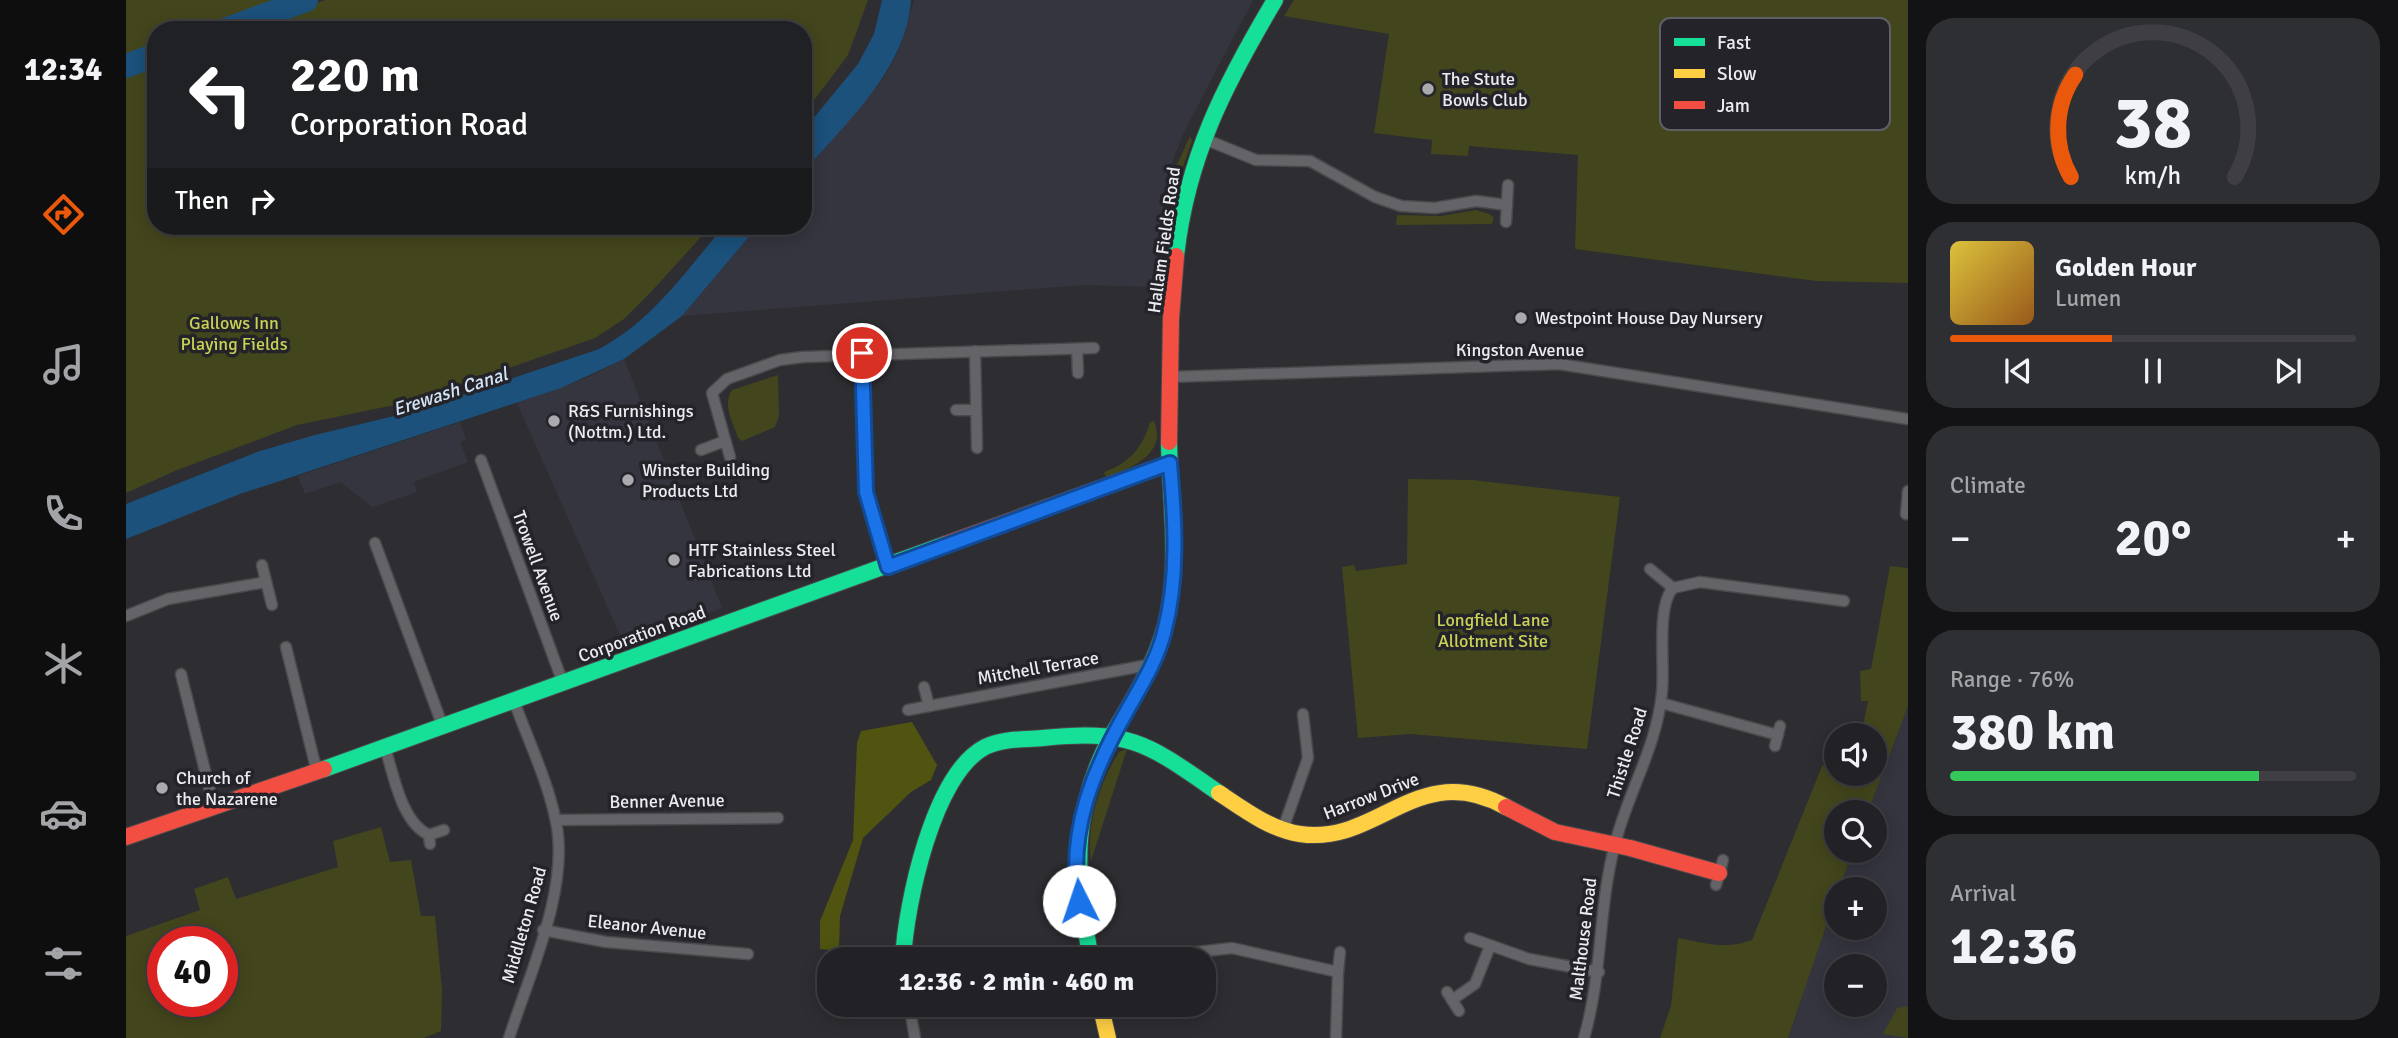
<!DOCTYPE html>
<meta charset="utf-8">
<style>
body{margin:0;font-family:Signika,sans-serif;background:#2e2f32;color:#f1f3f6;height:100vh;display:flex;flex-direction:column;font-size:26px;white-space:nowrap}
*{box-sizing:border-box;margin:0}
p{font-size:23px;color:#a2a4a7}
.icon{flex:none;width:38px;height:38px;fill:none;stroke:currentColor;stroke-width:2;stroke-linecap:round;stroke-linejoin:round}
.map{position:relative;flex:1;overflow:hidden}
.sheet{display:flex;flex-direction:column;gap:18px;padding:18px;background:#131315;width:490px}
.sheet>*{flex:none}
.top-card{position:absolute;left:21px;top:21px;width:665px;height:214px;border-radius:28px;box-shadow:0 4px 18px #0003,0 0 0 2px #3f3f43;background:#202124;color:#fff;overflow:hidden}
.tools{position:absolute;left:1698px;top:723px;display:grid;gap:14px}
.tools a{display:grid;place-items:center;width:63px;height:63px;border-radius:50%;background:#222226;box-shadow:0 4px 18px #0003,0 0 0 2px #3f3f43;font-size:35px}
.speed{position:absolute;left:21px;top:926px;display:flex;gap:14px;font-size:35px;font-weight:700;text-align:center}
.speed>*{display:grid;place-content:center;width:91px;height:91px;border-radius:50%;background:#222226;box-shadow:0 4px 18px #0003,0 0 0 2px #3f3f43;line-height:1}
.speed .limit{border:10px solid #d22;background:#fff;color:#111}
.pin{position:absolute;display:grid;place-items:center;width:60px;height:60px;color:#fff;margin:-30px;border:4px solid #fff;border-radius:50%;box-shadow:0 2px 7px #0007}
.me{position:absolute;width:77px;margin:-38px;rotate:356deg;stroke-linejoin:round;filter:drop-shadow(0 0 5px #0008)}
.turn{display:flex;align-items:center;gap:24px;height:147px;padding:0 28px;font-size:32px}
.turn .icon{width:91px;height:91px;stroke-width:2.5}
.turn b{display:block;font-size:49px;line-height:60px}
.then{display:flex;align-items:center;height:66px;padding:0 28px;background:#0003;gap:14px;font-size:26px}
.big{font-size:52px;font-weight:700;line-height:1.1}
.sheet .card{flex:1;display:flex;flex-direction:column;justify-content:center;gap:10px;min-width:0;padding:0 24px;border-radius:28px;background:#2e2f32}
.sheet .dial{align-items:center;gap:0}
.dial svg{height:182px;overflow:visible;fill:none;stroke:#3f3f43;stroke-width:7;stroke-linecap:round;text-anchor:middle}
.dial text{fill:#f1f3f6;stroke:none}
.song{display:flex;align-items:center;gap:21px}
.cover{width:84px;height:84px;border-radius:10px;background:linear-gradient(135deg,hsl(50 70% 55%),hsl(30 70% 35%))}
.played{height:7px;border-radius:4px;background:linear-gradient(90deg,#ea580c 40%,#3f3f43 40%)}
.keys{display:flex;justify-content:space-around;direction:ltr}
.heat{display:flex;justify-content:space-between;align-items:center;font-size:38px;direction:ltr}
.charge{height:10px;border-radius:5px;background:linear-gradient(90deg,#34c759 76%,#3f3f43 0)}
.trip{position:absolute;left:691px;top:947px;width:399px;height:70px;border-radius:28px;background:#222226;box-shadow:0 4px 18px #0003,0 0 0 2px #3f3f43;font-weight:700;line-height:70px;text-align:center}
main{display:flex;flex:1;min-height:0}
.menu{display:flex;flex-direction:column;width:126px;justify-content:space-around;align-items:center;background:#0e0e0f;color:#a2a4a7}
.menu .icon{width:49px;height:49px}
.menu .active{color:#ea580c}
.menu b{font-size:32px;color:#f1f3f6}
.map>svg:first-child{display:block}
.built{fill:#353540;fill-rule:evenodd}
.green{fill:#43461c;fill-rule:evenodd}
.forest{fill:#505410}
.water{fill:#1b517b}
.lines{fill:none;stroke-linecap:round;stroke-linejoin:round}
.river{stroke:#1b517b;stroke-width:24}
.street-casing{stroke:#4a4a4d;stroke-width:13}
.fast-casing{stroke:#4a4a4d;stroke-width:18}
.slow-casing{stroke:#4a4a4d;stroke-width:18}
.jam-casing{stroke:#4a4a4d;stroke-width:18}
.street{stroke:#646468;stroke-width:10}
.fast{stroke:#16e098;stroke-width:16}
.slow{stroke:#ffcf43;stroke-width:16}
.jam{stroke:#f24e42;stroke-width:16}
.route-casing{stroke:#114b97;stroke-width:18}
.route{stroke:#1a73e8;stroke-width:12}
.poi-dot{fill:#a9a9ae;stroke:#232329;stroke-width:2.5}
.labels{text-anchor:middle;stroke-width:7;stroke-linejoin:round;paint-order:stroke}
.poi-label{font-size:18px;fill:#ececf0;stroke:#232329;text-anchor:start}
.street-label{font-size:18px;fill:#ececf0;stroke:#232329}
.park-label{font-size:18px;fill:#c9d254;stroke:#232329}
.water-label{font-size:19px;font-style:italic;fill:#d2e4f5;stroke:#232329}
.key{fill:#232329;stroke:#5f5f65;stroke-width:2}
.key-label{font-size:19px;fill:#ececf0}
</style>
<main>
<nav class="menu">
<b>12:34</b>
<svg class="icon active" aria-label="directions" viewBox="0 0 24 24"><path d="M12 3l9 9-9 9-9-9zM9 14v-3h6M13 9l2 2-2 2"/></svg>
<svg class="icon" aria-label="music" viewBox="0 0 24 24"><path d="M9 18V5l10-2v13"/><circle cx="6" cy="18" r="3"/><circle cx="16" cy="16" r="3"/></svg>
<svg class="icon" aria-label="phone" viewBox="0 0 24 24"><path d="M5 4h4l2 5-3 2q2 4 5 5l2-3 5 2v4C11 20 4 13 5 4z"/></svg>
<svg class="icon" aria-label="climate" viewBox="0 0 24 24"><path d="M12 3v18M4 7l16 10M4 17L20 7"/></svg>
<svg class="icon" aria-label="car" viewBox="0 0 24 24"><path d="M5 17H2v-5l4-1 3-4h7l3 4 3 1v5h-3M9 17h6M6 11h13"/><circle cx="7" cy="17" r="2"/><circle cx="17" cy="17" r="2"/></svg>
<svg class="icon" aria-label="filters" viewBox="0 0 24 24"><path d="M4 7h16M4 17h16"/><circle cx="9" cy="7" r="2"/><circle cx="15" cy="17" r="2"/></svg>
</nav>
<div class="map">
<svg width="1782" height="1038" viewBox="0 0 1782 1038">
<rect width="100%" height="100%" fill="#2d2d32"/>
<g class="built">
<path d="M788,0h339l-69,132 -11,28 -9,32 -7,95 -74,-2 -401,31 76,-90h45v-53l79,-93 16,-28z"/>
<path d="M498,359l98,249 -98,36 -107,-241 69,-25z"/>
<path d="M334,422l6,17 -6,3 8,20 -54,20 3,10 -45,15 -31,-25 -36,12 -7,-18z"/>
<path d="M1782,706v332h-120l48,-141v31h38v-39h-35l14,-38 21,-1v-38h-6zM1710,966h38v38h-38z"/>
</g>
<g class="green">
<path d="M0,0h150l-71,30h-49v17l-30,11z"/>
<path d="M199,0h543l-20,55 -45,60v-85h-559z"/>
<path d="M1168,0h614v283l-92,-2 -241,-32 3,-94 -109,-9 -1,10 -37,-2 1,-14 -58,-7 15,-99 -105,-18z"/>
<path d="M30,62v164h555l-60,66 -27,27 -29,19 -181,63 -117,24 -120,45 -51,23v-420z"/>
<path d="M1064,136l2,5 -18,51 -6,8 8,-33z"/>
<path d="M1350,210l14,4 4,4 -2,6 -96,1 1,-10 44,1z"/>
<path d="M652,375l1,41 -4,11 -33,14 -4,-3c-5,-16 -16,-33 -6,-48z"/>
<path d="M1028,421c14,33 -24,48 -48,56l-2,-5c26,-9 39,-25 46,-50z"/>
<path d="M1282,479l65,1 147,17 -33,252 -177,-15 -52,4 -16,-171 12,-2 2,6 51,-7z"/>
<path d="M1764,566l18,2v138l-40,106h-32v38l17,1 -14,38h-3v8l-48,141h-128l11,-32 7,-68c27,5 48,12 74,2l70,-174 6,-2 8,4v6h38v-39h-13l7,-34h-7l-1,-30 11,-2z"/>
<path d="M1001,749l-36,112c-5,-38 8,-77 28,-109z"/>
<path d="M255,827l9,35 21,-2 10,56h14l7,74 -1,41 -17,7h-298v-102l74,-26 -6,-21 34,-12 8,22 102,-32 -5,-26zM37,942h59v59h-59z"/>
<path d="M1782,1006v32l-25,-4 14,-26z"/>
</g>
<path class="forest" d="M786,722l25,43 -6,15 -20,12 -48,46 -23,78 -1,35 -19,-2v-28l33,-81 4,-97 4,-12z"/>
<g class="water">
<path d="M756,0h29c-5,70 -65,122 -108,173v-42l55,-67 16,-30z"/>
<path d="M598,226h34l-76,90 -58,43 -63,29 -321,106 -114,45v-35l134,-53 55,-16 100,-24 184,-62c53,-28 87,-78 125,-123z"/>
</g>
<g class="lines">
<g class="river">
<path d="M99,30l81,-30"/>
<path d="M0,66l30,-11"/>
</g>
<defs>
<g id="street">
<path d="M1076,138l54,22 54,1 65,36 26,9 34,2 41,-7 31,4"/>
<path d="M1380,222l2,-37"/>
<path d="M951,349l1,24"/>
<path d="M849,351l2,97"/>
<path d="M736,353l4,139 22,75"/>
<path d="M1044,377l389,-13 349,55"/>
<path d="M830,410h19"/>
<path d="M575,450l24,-9"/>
<path d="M604,457l-18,-64 15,-14 53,-19 23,-3 291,-9"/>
<path d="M355,460l82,223"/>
<path d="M1780,514l2,-23"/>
<path d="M249,543l68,184"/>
<path d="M136,565l10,40"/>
<path d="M1524,569l23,19 27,-6 144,19"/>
<path d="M0,616l42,-17 98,-17"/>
<path d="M160,647l31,125"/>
<path d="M55,674l33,133"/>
<path d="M798,687l5,19"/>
<path d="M1535,703l117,32"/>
<path d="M782,710l245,-46"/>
<path d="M1649,746l5,-20"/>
<path d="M259,748c9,27 16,74 44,87"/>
<path d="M430,820l222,-2"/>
<path d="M1157,829l25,-71 -5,-44"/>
<path d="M304,844l-1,-9 15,-5"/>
<path d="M1590,885l7,-25"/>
<path d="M417,930l63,12 142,12"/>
<path d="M1344,938l59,21 70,13"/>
<path d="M1054,954l52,-6 106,24 -2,66"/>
<path d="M1212,972l2,-20"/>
<path d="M1321,992l12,19"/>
<path d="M1326,1000l23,-16 15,-38"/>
<path d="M783,1004l6,34"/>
<path d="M383,1038c20,-63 61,-150 47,-216 -8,-41 -28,-82 -42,-121"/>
<path d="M1458,1038c19,-66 14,-130 31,-194 13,-52 42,-97 47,-152 3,-26 -6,-85 11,-104"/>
</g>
<g id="fast">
<path d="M1050,256c11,-99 49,-172 99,-256"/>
<path d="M198,769l622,-225"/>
<path d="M777,959c3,-55 30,-185 82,-212 18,-9 39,-7 58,-9 89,-9 105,6 176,55"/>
<path d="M965,959c-16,-82 -21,-146 20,-222 20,-35 43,-70 54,-110 16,-61 5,-123 4,-185"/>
</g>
<g id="slow">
<path d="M1093,793c24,16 52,37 81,41 78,12 117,-76 206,-27"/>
<path d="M974,1004l8,34"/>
</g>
<g id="jam">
<path d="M1043,442l2,-124 5,-62"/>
<path d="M820,544l224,-81"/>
<path d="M1380,807l49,25 75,16 89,25"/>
<path d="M0,837l198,-68"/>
</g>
</defs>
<use href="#street" class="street-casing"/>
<use href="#fast" class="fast-casing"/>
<use href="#slow" class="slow-casing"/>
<use href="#jam" class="jam-casing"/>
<use href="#street" class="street"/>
<use href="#fast" class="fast"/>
<use href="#slow" class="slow"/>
<use href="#jam" class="jam"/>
</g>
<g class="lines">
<defs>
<path id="route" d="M736,353l4,139 22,75 282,-104c5,58 9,113 -6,170 -7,27 -22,51 -36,76 -34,59 -61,122 -49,192"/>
</defs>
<use href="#route" class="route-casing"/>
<use href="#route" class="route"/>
</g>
<g class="poi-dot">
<circle cx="1302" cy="89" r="7"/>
<circle cx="1395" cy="318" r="7"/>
<circle cx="428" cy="421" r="7"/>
<circle cx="502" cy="480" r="7"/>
<circle cx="548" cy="560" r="7"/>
<circle cx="36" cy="788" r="7"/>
</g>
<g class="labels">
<g class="poi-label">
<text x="1316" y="85">The Stute<tspan x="1316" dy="21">Bowls Club</tspan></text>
<text x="1409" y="324">Westpoint House Day Nursery</text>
<text x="442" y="417">R&amp;S Furnishings<tspan x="442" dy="21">(Nottm.) Ltd.</tspan></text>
<text x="516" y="476">Winster Building<tspan x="516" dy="21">Products Ltd</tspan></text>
<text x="562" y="556">HTF Stainless Steel<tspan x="562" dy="21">Fabrications Ltd</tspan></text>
<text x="50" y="784">Church of<tspan x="50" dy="21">the Nazarene</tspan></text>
</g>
<g class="street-label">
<text transform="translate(1038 240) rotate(-82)" y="6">Hallam Fields Road</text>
<text x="1394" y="356">Kingston Avenue</text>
<text transform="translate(412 566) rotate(70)" y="6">Trowell Avenue</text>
<text transform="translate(516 634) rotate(-20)" y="6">Corporation Road</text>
<text transform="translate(912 668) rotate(-10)" y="6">Mitchell Terrace</text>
<text transform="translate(1501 753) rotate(-72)" y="6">Thistle Road</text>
<text transform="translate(1245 796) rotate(-21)" y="6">Harrow Drive</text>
<text transform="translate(541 801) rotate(-1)" y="6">Benner Avenue</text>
<text transform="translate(398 925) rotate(-74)" y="6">Middleton Road</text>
<text transform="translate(521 927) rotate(6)" y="6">Eleanor Avenue</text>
<text transform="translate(1457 939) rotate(-83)" y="6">Malthouse Road</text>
</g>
<g class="park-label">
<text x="108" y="329">Gallows Inn<tspan x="108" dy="21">Playing Fields</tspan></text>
<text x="1367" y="626">Longfield Lane<tspan x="1367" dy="21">Allotment Site</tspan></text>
</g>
<g class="water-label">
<text transform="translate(324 391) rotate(-18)" y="7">Erewash Canal</text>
</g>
</g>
<rect x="1534" y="18" width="230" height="112" rx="10" class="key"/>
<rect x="1548" y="38" width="31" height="8" fill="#16e098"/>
<rect x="1548" y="69" width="31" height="9" fill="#ffcf43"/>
<rect x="1548" y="101" width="31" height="8" fill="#f24e42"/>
<g class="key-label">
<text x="1591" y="49">Fast</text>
<text x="1591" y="80">Slow</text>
<text x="1591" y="112">Jam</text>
</g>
</svg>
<div class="tools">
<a><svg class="icon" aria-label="sound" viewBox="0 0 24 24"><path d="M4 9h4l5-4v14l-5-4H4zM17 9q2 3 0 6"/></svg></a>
<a><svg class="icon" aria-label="search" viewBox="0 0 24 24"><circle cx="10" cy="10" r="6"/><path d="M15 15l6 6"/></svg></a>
<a>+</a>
<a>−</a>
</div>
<div class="speed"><div class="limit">40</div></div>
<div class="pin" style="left:736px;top:353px;background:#d93025"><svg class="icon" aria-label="arrive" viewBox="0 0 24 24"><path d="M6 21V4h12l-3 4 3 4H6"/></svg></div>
<svg class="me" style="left:953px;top:901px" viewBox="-20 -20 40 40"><circle r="19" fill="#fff"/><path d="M0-13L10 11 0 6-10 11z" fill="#1a73e8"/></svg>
<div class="trip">12:36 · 2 min · 460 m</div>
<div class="top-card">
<div class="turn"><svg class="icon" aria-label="left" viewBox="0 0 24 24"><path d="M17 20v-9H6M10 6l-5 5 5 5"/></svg><div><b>220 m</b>Corporation Road</div></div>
<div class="then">Then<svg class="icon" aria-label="right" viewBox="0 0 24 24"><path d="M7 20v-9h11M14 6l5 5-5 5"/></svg></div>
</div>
</div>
<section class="sheet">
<div class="card dial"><svg viewBox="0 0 100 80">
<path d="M14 69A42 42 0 1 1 86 69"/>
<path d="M14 69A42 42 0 0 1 16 24" stroke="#ea580c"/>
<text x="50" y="56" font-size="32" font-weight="700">38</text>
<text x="50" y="72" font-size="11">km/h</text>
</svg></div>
<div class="card">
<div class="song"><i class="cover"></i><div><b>Golden Hour</b><p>Lumen</p></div></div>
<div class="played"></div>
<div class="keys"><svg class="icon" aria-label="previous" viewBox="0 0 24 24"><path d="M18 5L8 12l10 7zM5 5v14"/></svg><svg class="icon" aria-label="pause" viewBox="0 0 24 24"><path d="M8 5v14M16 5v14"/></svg><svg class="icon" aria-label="next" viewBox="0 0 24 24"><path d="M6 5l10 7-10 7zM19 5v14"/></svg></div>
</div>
<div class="card"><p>Climate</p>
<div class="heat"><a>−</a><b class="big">20°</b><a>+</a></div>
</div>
<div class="card"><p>Range · 76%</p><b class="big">380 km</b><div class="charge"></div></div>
<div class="card"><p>Arrival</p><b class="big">12:36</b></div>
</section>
</main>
